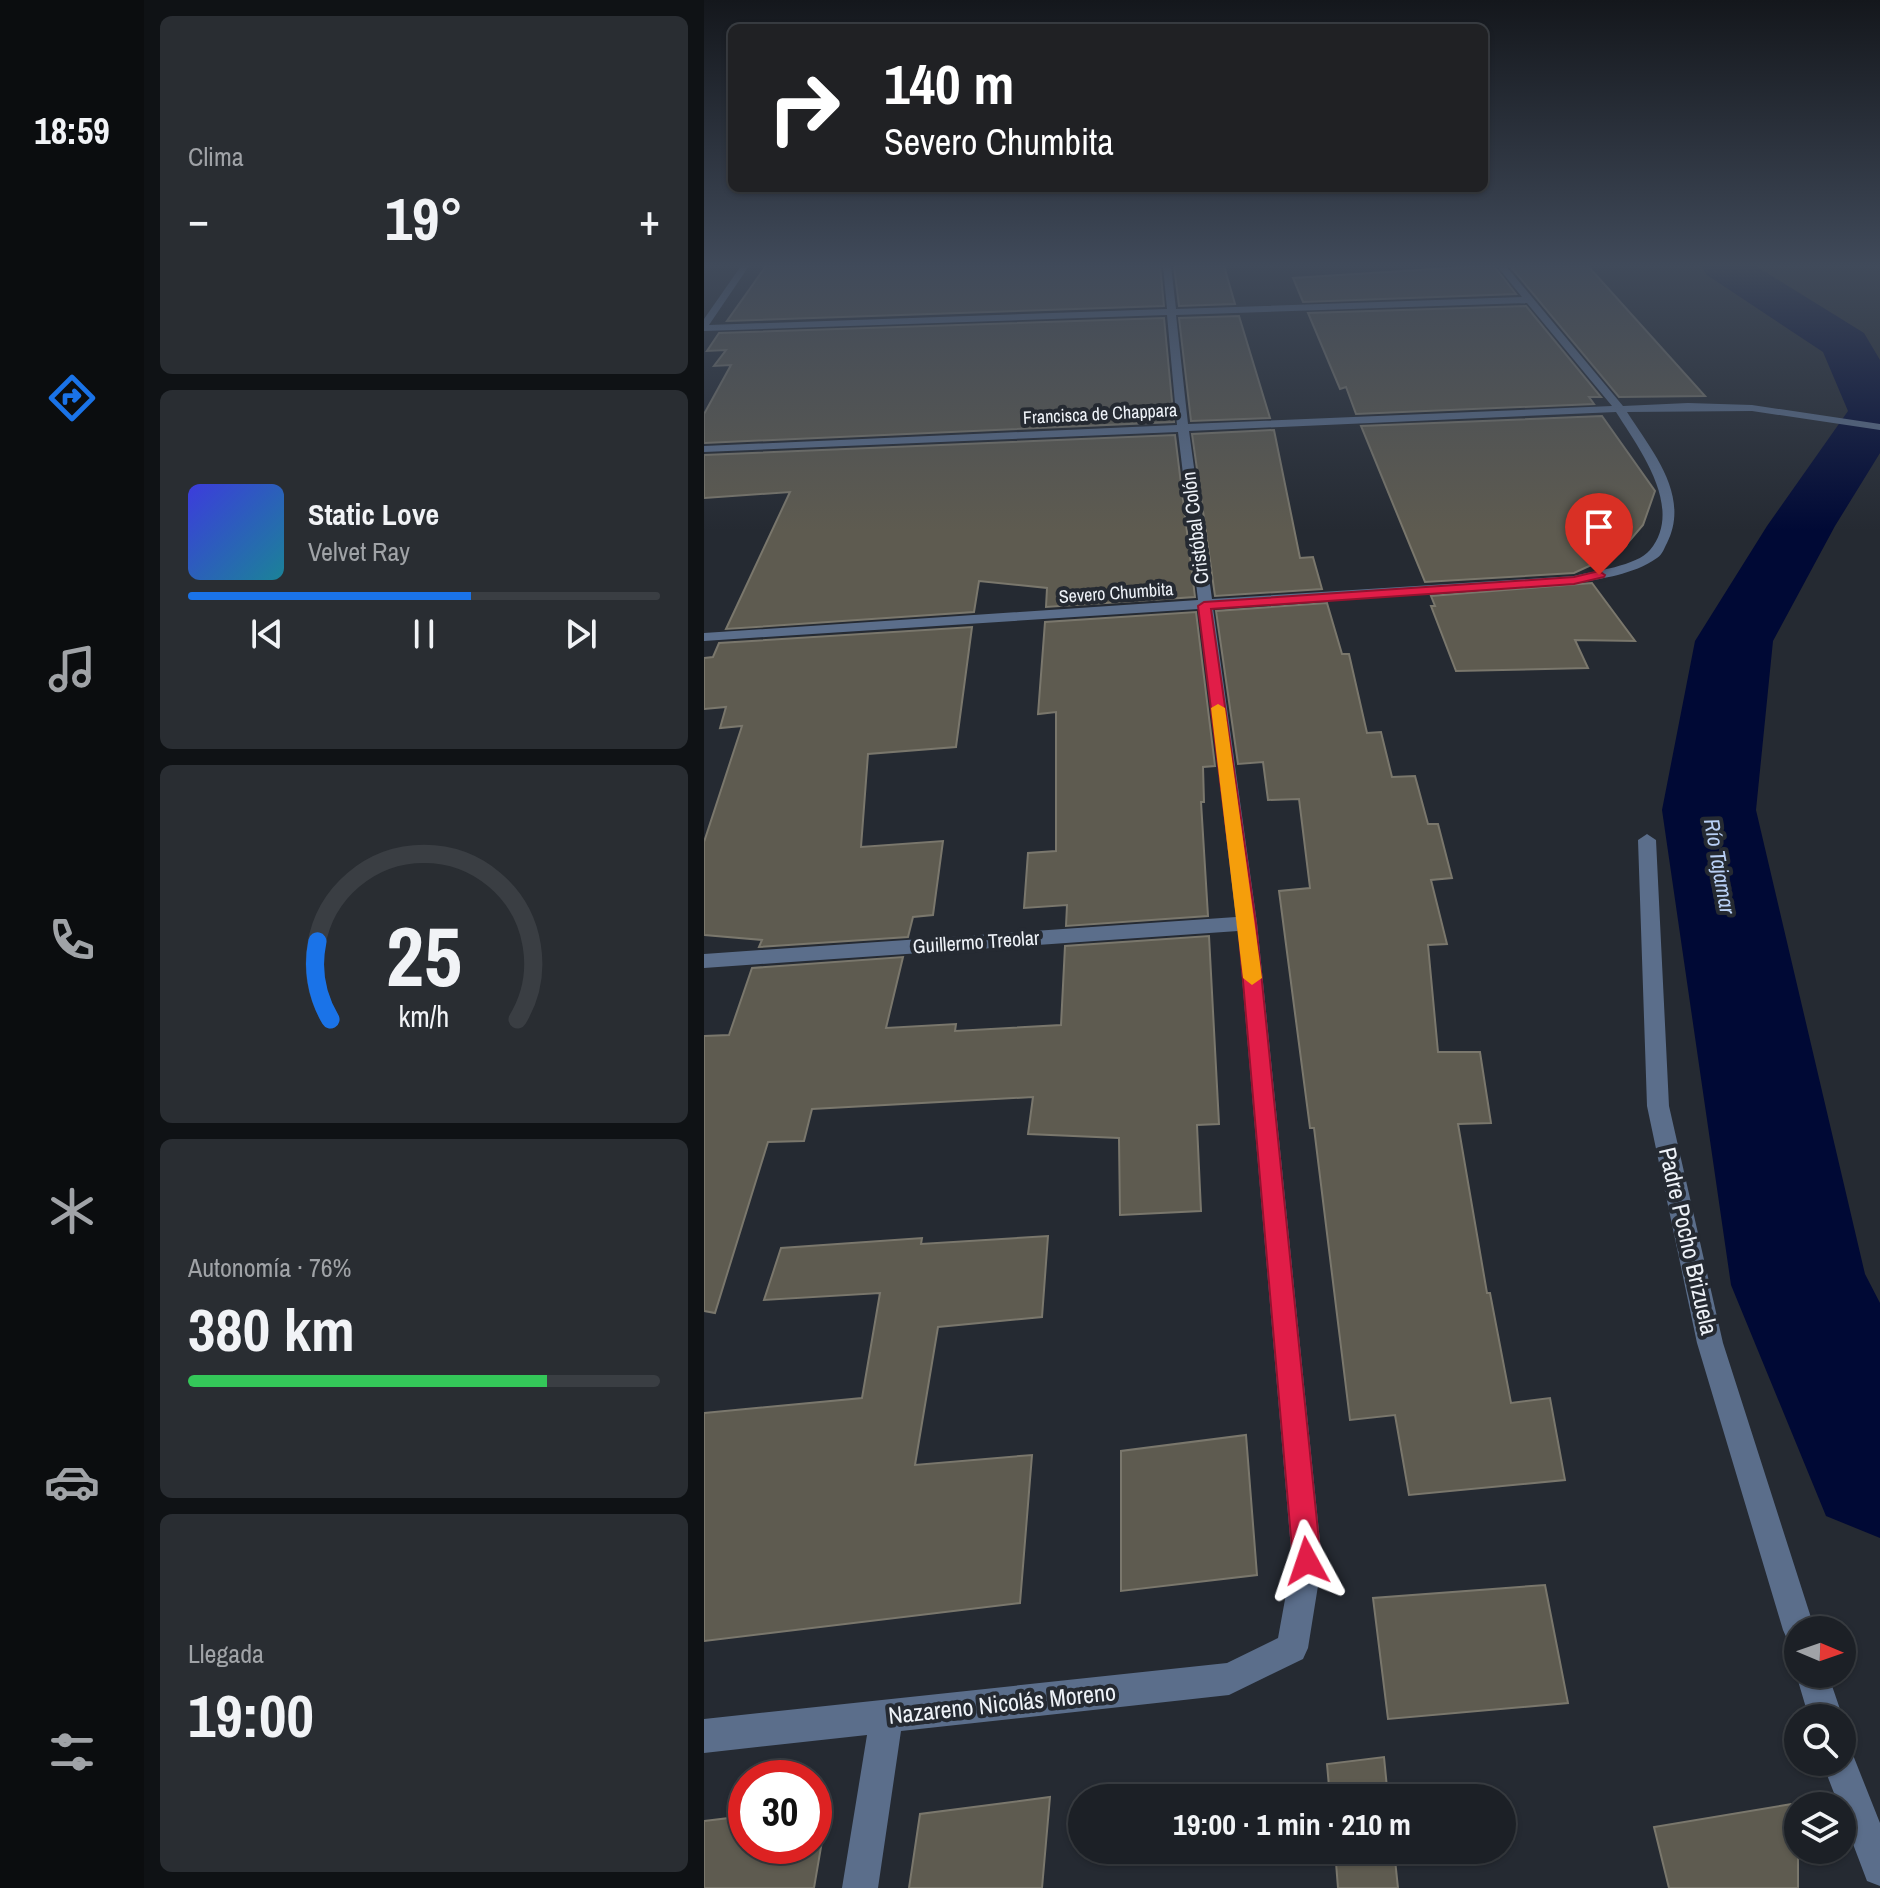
<!DOCTYPE html>
<html lang="es">
<meta charset="utf-8">
<style>
body{margin:0;font-family:"Archivo Narrow",sans-serif;background:#292d32;color:#f1f3f6;height:100vh;display:flex;flex-direction:column;font-size:30px;white-space:nowrap}
*{box-sizing:border-box;margin:0}
p{font-size:26px;color:#a0a3a7}
.icon{flex:none;width:44px;height:44px;fill:none;stroke:currentColor;stroke-width:2;stroke-linecap:round;stroke-linejoin:round}
.map{position:relative;flex:1;overflow:hidden}
.side{display:flex;flex-direction:column;gap:16px;padding:16px;background:#0f1215;width:560px}
.side>*{flex:none}
.hud{position:absolute;left:24px;top:24px;width:760px;height:168px;border-radius:12px;box-shadow:0 2px 6px #0004,0 0 0 2px #3a3e43;background:#202124;color:#fff;overflow:hidden}
.needle{width:52px;rotate:92deg}
.controls{position:absolute;left:1080px;top:1616px;display:grid;gap:16px}
.controls a{display:grid;place-items:center;width:72px;height:72px;border-radius:50%;background:#1c2026;box-shadow:0 2px 6px #0004,0 0 0 2px #3a3e43;font-size:40px}
.speed{position:absolute;left:24px;top:1760px;display:flex;gap:16px;font-size:40px;font-weight:700;text-align:center}
.speed>*{display:grid;place-content:center;width:104px;height:104px;border-radius:50%;background:#1c2026;box-shadow:0 2px 6px #0004,0 0 0 2px #3a3e43;line-height:1}
.speed .limit{border:12px solid #d22;background:#fff;color:#111}
.pin{position:absolute;display:grid;place-items:center;width:68px;height:68px;color:#fff;margin:-82px -34px;border-radius:50% 50% 50% 0;rotate:-45deg;box-shadow:0 0 8px #0007}
.pin .icon{rotate:45deg}
.me{position:absolute;width:88px;margin:-44px;rotate:355deg;stroke-linejoin:round;filter:drop-shadow(0 0 6px #0008)}
.turn{display:flex;align-items:center;gap:28px;height:168px;padding:0 24px;font-size:36px}
.turn .icon{width:104px;height:104px;stroke-width:2.5}
.turn b{display:block;font-size:56px;line-height:68px}
.big{font-size:60px;font-weight:700;line-height:1.1}
.side .card{flex:1;display:flex;flex-direction:column;justify-content:center;gap:12px;min-width:0;padding:0 28px;border-radius:12px;background:#292d32}
.side .dial{align-items:center;gap:0}
.dial svg{height:208px;overflow:visible;fill:none;stroke:#3a3e43;stroke-width:7;stroke-linecap:round;text-anchor:middle}
.dial text{fill:#f1f3f6;stroke:none}
.song{display:flex;align-items:center;gap:24px}
.cover{width:96px;height:96px;border-radius:12px;background:linear-gradient(135deg,hsl(240 70% 55%),hsl(190 70% 35%))}
.played{height:8px;border-radius:4px;background:linear-gradient(90deg,#1a73e8 60%,#3a3e43 60%)}
.keys{display:flex;justify-content:space-around;direction:ltr}
.heat{display:flex;justify-content:space-between;align-items:center;font-size:44px;direction:ltr}
.charge{height:12px;border-radius:6px;background:linear-gradient(90deg,#34c759 76%,#3a3e43 0)}
.trip{position:absolute;left:364px;top:1784px;width:448px;height:80px;border-radius:40px;background:#1c2026;box-shadow:0 2px 6px #0004,0 0 0 2px #3a3e43;font-weight:700;line-height:80px;text-align:center}
main{display:flex;flex:1;min-height:0}
.tab-bar{display:flex;flex-direction:column;width:144px;justify-content:space-around;align-items:center;background:#0b0d0f;color:#a0a3a7}
.tab-bar .icon{width:56px;height:56px}
.tab-bar .current{color:#1a73e8}
.tab-bar b{font-size:36px;color:#f1f3f6}
.map>svg:first-child{display:block}
.lines{fill:none;stroke-linecap:round;stroke-linejoin:round}
.river{fill:#000935;fill-rule:evenodd}
.building{fill:#5e5b50;stroke:#7a776c;stroke-width:2}
.street{fill:#5b6e8b;fill-rule:evenodd}
.route{fill:#e11d48;stroke:#92132f;stroke-width:2}
.slow{fill:#f59e0b}
.labels{text-anchor:middle;stroke-width:8;stroke-linejoin:round;paint-order:stroke}
.far-street-label{font-size:18px;fill:#eef2f8;stroke:#252a32}
.street-label{font-size:20px;fill:#eef2f8;stroke:#252a32}
.water-label{font-size:22px;font-style:italic;fill:#b9d0f5;stroke:#252a32}
.near-street-label{font-size:24px;fill:#eef2f8;stroke:#252a32}
</style>
<main>
<nav class="tab-bar">
<b>18:59</b>
<svg class="icon current" aria-label="directions" viewBox="0 0 24 24"><path d="M12 3l9 9-9 9-9-9zM9 14v-3h6M13 9l2 2-2 2"/></svg>
<svg class="icon" aria-label="music" viewBox="0 0 24 24"><path d="M9 18V5l10-2v13"/><circle cx="6" cy="18" r="3"/><circle cx="16" cy="16" r="3"/></svg>
<svg class="icon" aria-label="phone" viewBox="0 0 24 24"><path d="M5 4h4l2 5-3 2q2 4 5 5l2-3 5 2v4C11 20 4 13 5 4z"/></svg>
<svg class="icon" aria-label="climate" viewBox="0 0 24 24"><path d="M12 3v18M4 7l16 10M4 17L20 7"/></svg>
<svg class="icon" aria-label="car" viewBox="0 0 24 24"><path d="M5 17H2v-5l4-1 3-4h7l3 4 3 1v5h-3M9 17h6M6 11h13"/><circle cx="7" cy="17" r="2"/><circle cx="17" cy="17" r="2"/></svg>
<svg class="icon" aria-label="filters" viewBox="0 0 24 24"><path d="M4 7h16M4 17h16"/><circle cx="9" cy="7" r="2"/><circle cx="15" cy="17" r="2"/></svg>
</nav>
<section class="side">
<div class="card"><p>Clima</p>
<div class="heat"><a>−</a><b class="big">19°</b><a>+</a></div>
</div>
<div class="card">
<div class="song"><i class="cover"></i><div><b>Static Love</b><p>Velvet Ray</p></div></div>
<div class="played"></div>
<div class="keys"><svg class="icon" aria-label="previous" viewBox="0 0 24 24"><path d="M18 5L8 12l10 7zM5 5v14"/></svg><svg class="icon" aria-label="pause" viewBox="0 0 24 24"><path d="M8 5v14M16 5v14"/></svg><svg class="icon" aria-label="next" viewBox="0 0 24 24"><path d="M6 5l10 7-10 7zM19 5v14"/></svg></div>
</div>
<div class="card dial"><svg viewBox="0 0 100 80">
<path d="M14 69A42 42 0 1 1 86 69"/>
<path d="M14 69A42 42 0 0 1 9 39" stroke="#1a73e8"/>
<text x="50" y="56" font-size="32" font-weight="700">25</text>
<text x="50" y="72" font-size="11">km/h</text>
</svg></div>
<div class="card"><p>Autonomía · 76%</p><b class="big">380 km</b><div class="charge"></div></div>
<div class="card"><p>Llegada</p><b class="big">19:00</b></div>
</section>
<div class="map">
<svg width="1176" height="1888" viewBox="0 0 1176 1888">
<rect width="100%" height="100%" fill="#252a32"/>
<g class="lines">
<path class="river" d="M997,266h55l108,67 16,27v93l-45,73 -62,115 -17,169 109,464 15,29v235l-54,-22 -95,-231 -69,-475 33,-169 72,-115 81,-115 -25,-59 -116,-77z"/>
</g>
<g class="building">
<path d="M62,266h394l4,40 -437,15z"/>
<path d="M470,266h50l11,38 -56,2z"/>
<path d="M777,266h13l22,28 -213,8 -10,-24z"/>
<path d="M806,266h78l117,130 -86,1z"/>
<path d="M822,306l75,91h-12l5,7 -238,10 -10,-27 -6,2 -32,-76z"/>
<path d="M535,316l31,102 -79,3 -12,-103z"/>
<path d="M460,318l10,104 -470,21v-29l27,-49 -17,1 12,-16 -19,1 12,-18z"/>
<path d="M898,416l53,75 -12,34 -23,27 -46,21 -149,9 -64,-156z"/>
<path d="M570,430l26,128 13,-1 9,32 -107,7 -23,-162z"/>
<path d="M471,435l20,162 -149,10 1,-19 -68,-7 -5,31 -248,17 64,-137 -86,6v-43z"/>
<path d="M888,583l43,58 -60,-1 13,28 -132,3 -25,-65h4l-4,-10z"/>
<path d="M623,603l15,51h7l18,79 14,-1 11,45 23,-1 13,48h10l14,54 -21,2 16,64 -19,1 10,107h42l11,71 -33,1 29,169h3l21,110 39,-5 15,82 -156,15 -14,-80 -45,5 -36,-292h-4l-31,-237 31,-3 -11,-89 -31,1 -5,-38 -25,2 -22,-153z"/>
<path d="M492,612l19,154 -12,1 1,35h-3l7,114 -142,10 1,-21 -43,3 4,-55 28,-2v-139l-18,2 7,-92z"/>
<path d="M268,627l-16,120 -88,7 -7,93 82,-6 -10,74 -20,2 -5,20 -149,10 3,-7 -58,-5v-93l38,-116 -22,2 6,-21 -22,2v-51l9,-1 6,-14z"/>
<path d="M505,936l10,188 -22,1 4,86 -81,4 -1,-77 -91,-4 5,-37 -221,12 -8,32 -36,1 -53,171 -11,-2v-275l25,-1 23,-67 151,-11 -17,71 70,-4 -1,7 106,-6 4,-79z"/>
<path d="M344,1236l-6,81 -104,10 -23,138 117,-10 -12,148 -316,38v-228l158,-15 18,-105 -116,7 17,-52 141,-10 -1,6z"/>
<path d="M542,1435l11,140 -136,16v-140z"/>
<path d="M841,1585l23,118 -180,16 -15,-121z"/>
<path d="M680,1757l4,41h-58l-3,-34z"/>
<path d="M346,1797l-8,91h-133l11,-74z"/>
<path d="M1094,1803v85h-129l-15,-61z"/>
<path d="M124,1806l-14,82h-110v-67l42,-5v30h68v-39z"/>
<path d="M631,1850h59l4,38h-60z"/>
</g>
<g class="lines">
<g class="street">
<path d="M37,266h8l-40,59 458,-16 -4,-43h8l5,43 346,-12 -25,-31h9l117,140 65,-3 64,2 128,19v6l-128,-19 -125,1c24,38 64,83 40,131 -3,5 -4,11 -10,15 -24,17 -55,20 -83,26l-361,24 44,315 65,638 -14,87 -5,11 -74,36 -328,36 -23,157h-36l25,-153 -163,18v-34l523,-56 51,-25 14,-77 -54,-630 -534,37v-14l532,-37 -37,-308 -495,32v-8l494,-33 -20,-168 -474,20v-6l473,-21 -10,-110 -463,16v-12zM823,303l85,103 -424,18 -12,-109zM912,412c22,35 69,96 34,138 -13,16 -56,21 -76,26l-362,23 -23,-168z"/>
<path d="M943,834l9,6 13,266 54,237 92,287h-17v15l-10,-4 -5,-11 -86,-287 -50,-237 -9,-266z"/>
<path d="M1094,1669v5h30l15,44 -1,1 -33,-1 -13,-44z"/>
<path d="M1138,1746l9,4 29,73v63l-13,-5 -25,-66v-9h-3l-17,-44h20z"/>
</g>
</g>
<linearGradient id="sky" x2="0" y2="1"><stop stop-color="#14171c"/><stop offset="0.5" stop-color="#404a5a"/><stop offset="1" stop-color="#404a5a" stop-opacity="0"/></linearGradient>
<rect width="1176" height="531" fill="url(#sky)"/>
<path class="route" d="M895,571l6,4 -1,2 -30,7 -363,25 45,314 65,638 -4,10 -10,4 -10,-4 -4,-10 -55,-638 -40,-317 6,-4 370,-25z"/>
<path class="slow" d="M514,704l7,4 37,270 -10,7 -9,-7 -32,-270z"/>
<g class="labels">
<g class="far-street-label">
<text transform="translate(396 414) rotate(-3)" y="6">Francisca de Chappara</text>
<text transform="translate(412 593) rotate(-4)" y="6">Severo Chumbita</text>
</g>
<g class="street-label">
<text transform="translate(491 528) rotate(-97)" y="7">Cristóbal Colón</text>
<text transform="translate(272 942) rotate(-4)" y="7">Guillermo Treolar</text>
</g>
<g class="water-label">
<text transform="translate(1016 866) rotate(80)" y="8">Río Tajamar</text>
</g>
<g class="near-street-label">
<text transform="translate(984 1241) rotate(77)" y="8">Padre Pocho Brizuela</text>
<text transform="translate(298 1704) rotate(-6)" y="8">Nazareno Nicolás Moreno</text>
</g>
</g>
</svg>
<div class="controls">
<a><svg class="needle" viewBox="-14 -14 28 28"><path d="M0-13l5 13h-10z" fill="#e53935"/><path d="M0 13l5-13h-10z" fill="#a0a3a7"/></svg></a>
<a><svg class="icon" aria-label="search" viewBox="0 0 24 24"><circle cx="10" cy="10" r="6"/><path d="M15 15l6 6"/></svg></a>
<a><svg class="icon" aria-label="layers" viewBox="0 0 24 24"><path d="M12 4l9 5-9 5-9-5zM3 14l9 5 9-5"/></svg></a>
</div>
<div class="speed"><div class="limit">30</div></div>
<div class="pin" style="left:895px;top:575px;background:#d93025"><svg class="icon" aria-label="arrive" viewBox="0 0 24 24"><path d="M6 21V4h12l-3 4 3 4H6"/></svg></div>
<svg class="me" style="left:603px;top:1561px" viewBox="-20 -20 40 40"><path d="M0-17L14 15 0 8-14 15z" fill="#e11d48" stroke="#fff" stroke-width="4"/></svg>
<div class="trip">19:00 · 1 min · 210 m</div>
<div class="hud">
<div class="turn"><svg class="icon" aria-label="right" viewBox="0 0 24 24"><path d="M7 20v-9h11M14 6l5 5-5 5"/></svg><div><b>140 m</b>Severo Chumbita</div></div>
</div>
</div>
</main>
